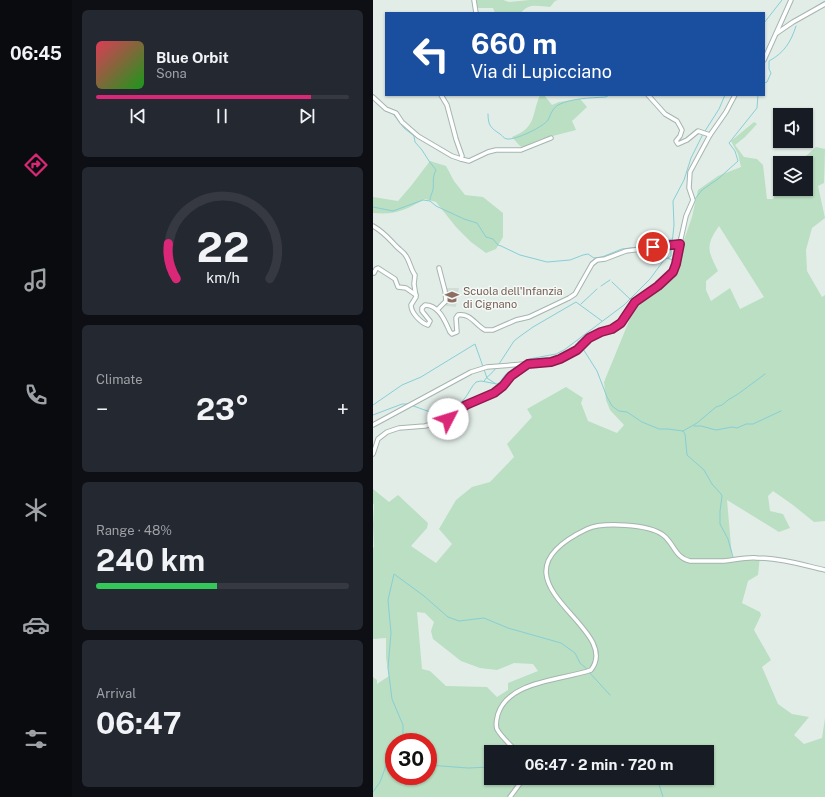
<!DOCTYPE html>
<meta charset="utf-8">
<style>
body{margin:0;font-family:"Public Sans",sans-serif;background:#242831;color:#f1f3f6;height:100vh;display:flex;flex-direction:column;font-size:15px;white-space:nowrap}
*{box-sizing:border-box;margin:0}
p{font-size:13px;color:#9ea1a6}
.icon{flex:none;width:22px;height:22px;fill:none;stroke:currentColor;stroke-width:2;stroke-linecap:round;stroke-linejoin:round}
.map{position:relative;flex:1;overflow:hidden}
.details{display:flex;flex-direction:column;gap:10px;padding:10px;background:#0d0f14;width:301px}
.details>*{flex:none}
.banner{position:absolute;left:12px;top:12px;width:380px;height:84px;border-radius:0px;box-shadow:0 1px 3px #0004;background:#1a4fa0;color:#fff;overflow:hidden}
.tools{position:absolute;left:400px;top:108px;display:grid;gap:8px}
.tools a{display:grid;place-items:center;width:40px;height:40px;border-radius:0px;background:#171b24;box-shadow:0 1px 3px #0004;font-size:20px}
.speed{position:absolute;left:12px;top:733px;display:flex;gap:8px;font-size:20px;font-weight:700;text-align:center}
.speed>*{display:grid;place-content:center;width:52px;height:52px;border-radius:50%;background:#171b24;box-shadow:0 1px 3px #0004;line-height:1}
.speed .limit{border:6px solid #d22;background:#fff;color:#111}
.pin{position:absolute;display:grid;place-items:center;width:34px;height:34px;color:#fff;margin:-17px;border:2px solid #fff;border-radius:50%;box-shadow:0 1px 4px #0007}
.me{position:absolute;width:44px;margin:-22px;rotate:50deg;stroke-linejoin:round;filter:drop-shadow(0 0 3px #0008)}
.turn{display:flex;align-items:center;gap:14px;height:84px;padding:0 20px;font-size:18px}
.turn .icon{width:52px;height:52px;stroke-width:2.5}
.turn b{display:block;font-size:28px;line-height:34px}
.big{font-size:30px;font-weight:700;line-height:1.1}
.details .card{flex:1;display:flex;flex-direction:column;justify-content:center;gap:6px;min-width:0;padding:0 14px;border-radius:6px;background:#242831}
.details .dial{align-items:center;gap:0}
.dial svg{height:104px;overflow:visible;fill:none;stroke:#363941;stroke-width:7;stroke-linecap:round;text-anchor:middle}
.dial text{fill:#f1f3f6;stroke:none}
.song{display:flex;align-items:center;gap:12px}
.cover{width:48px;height:48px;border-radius:6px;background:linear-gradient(135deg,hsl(350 70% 55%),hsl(120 70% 35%))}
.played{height:4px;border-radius:2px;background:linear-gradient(90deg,#db2777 85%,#363941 85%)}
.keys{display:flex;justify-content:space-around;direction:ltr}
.heat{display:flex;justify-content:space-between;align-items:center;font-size:22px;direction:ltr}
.charge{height:6px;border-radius:3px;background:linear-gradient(90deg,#34c759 48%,#363941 0)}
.trip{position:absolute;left:111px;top:745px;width:230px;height:40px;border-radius:0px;background:#171b24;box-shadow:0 1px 3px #0004;font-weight:700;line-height:40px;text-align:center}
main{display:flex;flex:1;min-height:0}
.tabs{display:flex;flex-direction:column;width:72px;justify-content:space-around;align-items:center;background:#090b0e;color:#9ea1a6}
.tabs .icon{width:28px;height:28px}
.tabs .on{color:#db2777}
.tabs b{font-size:18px;color:#f1f3f6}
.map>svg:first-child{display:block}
.built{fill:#d1ddd7}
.green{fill:#badfc2;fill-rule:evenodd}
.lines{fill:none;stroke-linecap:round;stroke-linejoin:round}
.stream{stroke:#88ced5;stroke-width:1}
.minor-casing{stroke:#a4b5af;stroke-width:5.5}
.minor{stroke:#fff;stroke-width:3.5}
.route-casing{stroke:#8e194d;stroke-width:10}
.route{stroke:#db2777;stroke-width:7}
.labels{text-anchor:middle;stroke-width:3;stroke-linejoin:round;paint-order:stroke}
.education-label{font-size:11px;fill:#785e54;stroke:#f3f9f6;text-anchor:start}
</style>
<main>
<nav class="tabs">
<b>06:45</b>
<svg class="icon on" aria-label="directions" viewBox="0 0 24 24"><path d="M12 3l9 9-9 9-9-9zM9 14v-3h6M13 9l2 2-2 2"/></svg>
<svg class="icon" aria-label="music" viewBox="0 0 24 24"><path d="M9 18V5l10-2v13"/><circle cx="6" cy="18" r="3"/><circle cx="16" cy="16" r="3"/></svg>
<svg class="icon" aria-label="phone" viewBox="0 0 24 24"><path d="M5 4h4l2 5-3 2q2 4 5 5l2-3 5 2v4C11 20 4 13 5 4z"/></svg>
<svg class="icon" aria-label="climate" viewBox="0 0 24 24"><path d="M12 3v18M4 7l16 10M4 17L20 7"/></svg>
<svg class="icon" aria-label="car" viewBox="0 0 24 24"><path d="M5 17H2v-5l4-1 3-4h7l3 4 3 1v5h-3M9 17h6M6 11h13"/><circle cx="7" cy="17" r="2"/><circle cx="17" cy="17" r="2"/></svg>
<svg class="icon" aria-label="filters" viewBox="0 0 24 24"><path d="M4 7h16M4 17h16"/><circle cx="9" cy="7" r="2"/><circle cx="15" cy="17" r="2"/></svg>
</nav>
<section class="details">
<div class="card">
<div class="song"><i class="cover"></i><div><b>Blue Orbit</b><p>Sona</p></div></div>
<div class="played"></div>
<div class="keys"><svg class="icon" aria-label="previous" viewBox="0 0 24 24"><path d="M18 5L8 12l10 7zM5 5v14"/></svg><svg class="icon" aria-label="pause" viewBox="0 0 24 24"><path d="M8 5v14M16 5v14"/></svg><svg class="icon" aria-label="next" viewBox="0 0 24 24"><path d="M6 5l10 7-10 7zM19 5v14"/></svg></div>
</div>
<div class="card dial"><svg viewBox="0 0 100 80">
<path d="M14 69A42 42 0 1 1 86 69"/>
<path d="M14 69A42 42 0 0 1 8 42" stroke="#db2777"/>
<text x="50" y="56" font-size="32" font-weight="700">22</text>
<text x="50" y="72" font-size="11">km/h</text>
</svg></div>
<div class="card"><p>Climate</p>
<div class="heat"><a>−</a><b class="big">23°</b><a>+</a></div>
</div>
<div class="card"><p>Range · 48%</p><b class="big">240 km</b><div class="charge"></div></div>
<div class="card"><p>Arrival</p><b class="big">06:47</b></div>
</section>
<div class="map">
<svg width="452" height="797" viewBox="0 0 452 797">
<rect width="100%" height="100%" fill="#e2ede8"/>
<path class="built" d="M73,288h13l-3,19 -10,-1z"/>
<g class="green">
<path d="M100,0h30l6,2 21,-2h28l-3,1 -5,6c-12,-1 -22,-4 -29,6h-26l-2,-5h-19z"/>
<path d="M167,95h4l8,10 7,-3 21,-3 7,8 -15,14 4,9 -35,9 -19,8 -2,-1 -8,-9c25,-10 19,-21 28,-42z"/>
<path d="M381,122l3,2 -12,13 -10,8 9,12 13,2 6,6 4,34h6l7,-18v8h26v-26h-8l18,-16 9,2 -1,34 -6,3 7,32 -13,10 -6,22 1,21 15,26 3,-2v226l-11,1 -21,-17 -20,-14 -5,5 2,15 13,3 7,14 -11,4 -52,-32 5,57 28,-1 -2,19 -10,6 -6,22 18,9 1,3 -7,15 17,30 -9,7 16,37 14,10 17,3 -15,18 10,9 18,-6 3,-20v79h-452v-120l4,3v4l12,-8 -3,-18v-20l-13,1v-91l1,-1 -1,-22 1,-20 -1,-2v-14l16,13 9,-7 30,28 -1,5 -16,18 25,17 16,-19 -13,-15 17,-29 16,-13 18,-5 24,-25 -7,-13 25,-27 -5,-8 39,-22 17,11 -2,5 7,18 29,12 7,-8 -14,-15 -4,-10 -2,-18 32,-78 28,-19 13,-12 4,-14 3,-19 8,-23 6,-27 20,-14 23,-9 -3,-13 -7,-13zM346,226l45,71 -24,12 -10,-21 -19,13 -5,-11v-9l12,-10c-10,-20 -13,-25 1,-45zM44,612l8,1 9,9 -3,9 2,8 28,22 19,7 17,2 17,-7 19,1 5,7 -30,12v7l-11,7 -10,-10 -41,-1 -16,-15 -8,-2zM21,742h34v34h-34zM118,752h216v26h-216z"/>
<path d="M57,161l16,5 8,15 11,14 18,2 20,16v24l-7,12 -10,4 -15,-11 -15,-15 -20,-25 -11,-3c-20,11 -28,16 -52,14v-16l25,4 13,-15z"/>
</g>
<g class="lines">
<g class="stream">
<path d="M428,16l24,-15"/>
<path d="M391,23l18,-23"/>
<path d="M391,83l3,-1 4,-9 -2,-4v-8c15,-8 22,-19 27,-35"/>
<path d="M0,100l12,10"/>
<path d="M19,113l2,2 10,13 10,8 1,6 7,8 7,11 7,9c-4,7 -2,13 -3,20 -1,4 -3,6 -3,10"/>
<path d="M115,114c0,12 3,14 12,20 3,2 3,4 7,5 9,1 36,-12 41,-19 3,-6 4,-11 10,-15 14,-7 32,-7 48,-8l3,-2"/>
<path d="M332,131l14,-22 6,-14"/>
<path d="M322,199l7,-9 16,-11 20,-18 -3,-10 -6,-8 28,-35 1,-13"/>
<path d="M0,207l20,4 30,-11 7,1 6,5 28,13 13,4 9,14 7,2 5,6 3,1 19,9 27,7 23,-2 13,-5 5,-1 6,4 8,-1 20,-8 25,-3 25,-7"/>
<path d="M305,241l4,-16 4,-14"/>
<path d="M299,244l2,-19 -1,-24 11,-21 7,-22 12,-24"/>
<path d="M293,258l8,2 3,-13"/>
<path d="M239,282l18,17"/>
<path d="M228,286l9,-6"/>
<path d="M208,304l16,-15"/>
<path d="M205,341l19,30 10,26 5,9 7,5 8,1 15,10 17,7h9l15,2"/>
<path d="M148,363l8,-4 27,-5 8,-4 60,-45 26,-26 14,-19 7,-4v-10"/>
<path d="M126,364l15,-23 5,-4 14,-10 43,-25 26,19"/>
<path d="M111,381c3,-5 9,-8 12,-13"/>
<path d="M0,405l29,-20 19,-8 54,-33 12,34 9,6"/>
<path d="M38,405c24,9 36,15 54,-7 4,-5 6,-11 11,-16l5,-1 16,3 3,-2 5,-7 12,-9"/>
<path d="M0,415l29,-11h6"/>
<path d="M321,426h7l15,4 16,-3 5,1 9,-4h7l28,-13"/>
<path d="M310,431l2,3 2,21 17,15 8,14 9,10 1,2 -2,15v13l8,15 5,18"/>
<path d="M310,431l14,-8 19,-16 6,-2 6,-5 10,-6 27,-20"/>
<path d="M216,672l21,23"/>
<path d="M28,742l2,-7v-10l-11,-26 -4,-31 3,-35 -3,-33 6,-26 30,22 24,21 11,4 25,-3 24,10 53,15 14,10 5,10 7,6"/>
<path d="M55,765l40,3 23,-1"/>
<path d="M284,778l6,19"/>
<path d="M0,792l7,-10 10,-27 4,-4"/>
</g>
<defs>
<g id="minor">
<path d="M101,0l2,13"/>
<path d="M404,33l16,-11 32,-18"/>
<path d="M391,60l27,-60"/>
<path d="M275,95l17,19 12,7 5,9 -2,6 -4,5 2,3 9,-4 11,-9 12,4"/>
<path d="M0,97l13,12 10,4 6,9 16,14 34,20 9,3 1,-3 -6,-17 -9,-34 -6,-10"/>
<path d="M88,159l8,2 19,-9 8,-2h25l30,-12"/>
<path d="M0,226c12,7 15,12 24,21 3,3 7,5 9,9 4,6 5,14 9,19l-1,9 2,13 -5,8c0,8 10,18 17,20l2,-4 -8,-10v-3l3,-3c14,0 20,16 25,27l2,2 5,-2 -1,-14 2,-3c13,-2 17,10 27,15h8l23,-10 13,-3 40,-19 6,-4 17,-30 5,-4 8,-1 21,-8 54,-7"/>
<path d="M0,272l1,1 2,-4 2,-1 17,11 3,8 8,1 10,7"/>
<path d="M64,310l9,-9 -1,-10 -6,-23"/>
<path d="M0,425l98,-53 16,-5 64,-5c9,-3 18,-6 25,-12 5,-4 8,-9 14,-12 9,-6 22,-6 30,-14 7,-7 9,-17 16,-23 13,-10 30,-16 38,-31l12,-54 7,-16 -4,-12 1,-16 20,-37 16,-23 9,-17"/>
<path d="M0,454l5,-15 9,-7 12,-4 26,-2 23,-7 18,-14 28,-12 9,-7 8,-10 17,-12"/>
<path d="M144,752c-6,-7 -16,-15 -20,-23 -2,-5 0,-11 1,-15 11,-34 66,-34 93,-44 34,-44 -113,-89 -4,-141 15,-7 62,-5 76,6 11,8 12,23 27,26 4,0 9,0 12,0 7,0 15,0 22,0 11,-1 22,-4 33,-3 23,0 46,7 68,12"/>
<path d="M137,797l14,-19"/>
</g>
</defs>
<use href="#minor" class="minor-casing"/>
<use href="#minor" class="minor"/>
</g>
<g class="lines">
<defs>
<path id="route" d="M75,419l18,-14 28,-12 9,-7 8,-10 17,-12 23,-2 9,-3 17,-9 12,-12 12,-6 11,-3 9,-6 14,-21 23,-16 15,-14 3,-8 4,-20 -27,3"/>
</defs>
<use href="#route" class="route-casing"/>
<use href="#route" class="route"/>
</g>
<defs>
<symbol id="school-bare" viewBox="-9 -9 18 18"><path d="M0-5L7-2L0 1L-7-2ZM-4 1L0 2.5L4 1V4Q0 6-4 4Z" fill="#8d6e63" stroke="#f3f9f6" stroke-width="2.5" paint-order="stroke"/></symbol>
</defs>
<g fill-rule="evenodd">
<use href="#school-bare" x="69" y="287" width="20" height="20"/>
</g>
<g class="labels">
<g class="education-label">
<text x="90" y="295">Scuola dell'Infanzia<tspan x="90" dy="13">di Cignano</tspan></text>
</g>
</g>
</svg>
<div class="tools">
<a><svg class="icon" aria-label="sound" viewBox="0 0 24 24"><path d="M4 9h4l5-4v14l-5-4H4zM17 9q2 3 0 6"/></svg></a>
<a><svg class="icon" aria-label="layers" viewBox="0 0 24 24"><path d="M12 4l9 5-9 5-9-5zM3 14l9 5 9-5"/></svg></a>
</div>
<div class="speed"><div class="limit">30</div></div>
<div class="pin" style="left:280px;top:247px;background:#d93025"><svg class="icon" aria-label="arrive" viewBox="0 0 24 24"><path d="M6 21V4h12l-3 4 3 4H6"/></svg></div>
<svg class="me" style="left:75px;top:419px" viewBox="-20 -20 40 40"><circle r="19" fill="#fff"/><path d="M0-13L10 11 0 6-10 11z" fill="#db2777"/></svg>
<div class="trip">06:47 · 2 min · 720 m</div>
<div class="banner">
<div class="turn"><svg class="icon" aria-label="left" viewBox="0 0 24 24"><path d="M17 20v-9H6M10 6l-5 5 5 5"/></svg><div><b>660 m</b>Via di Lupicciano</div></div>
</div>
</div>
</main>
